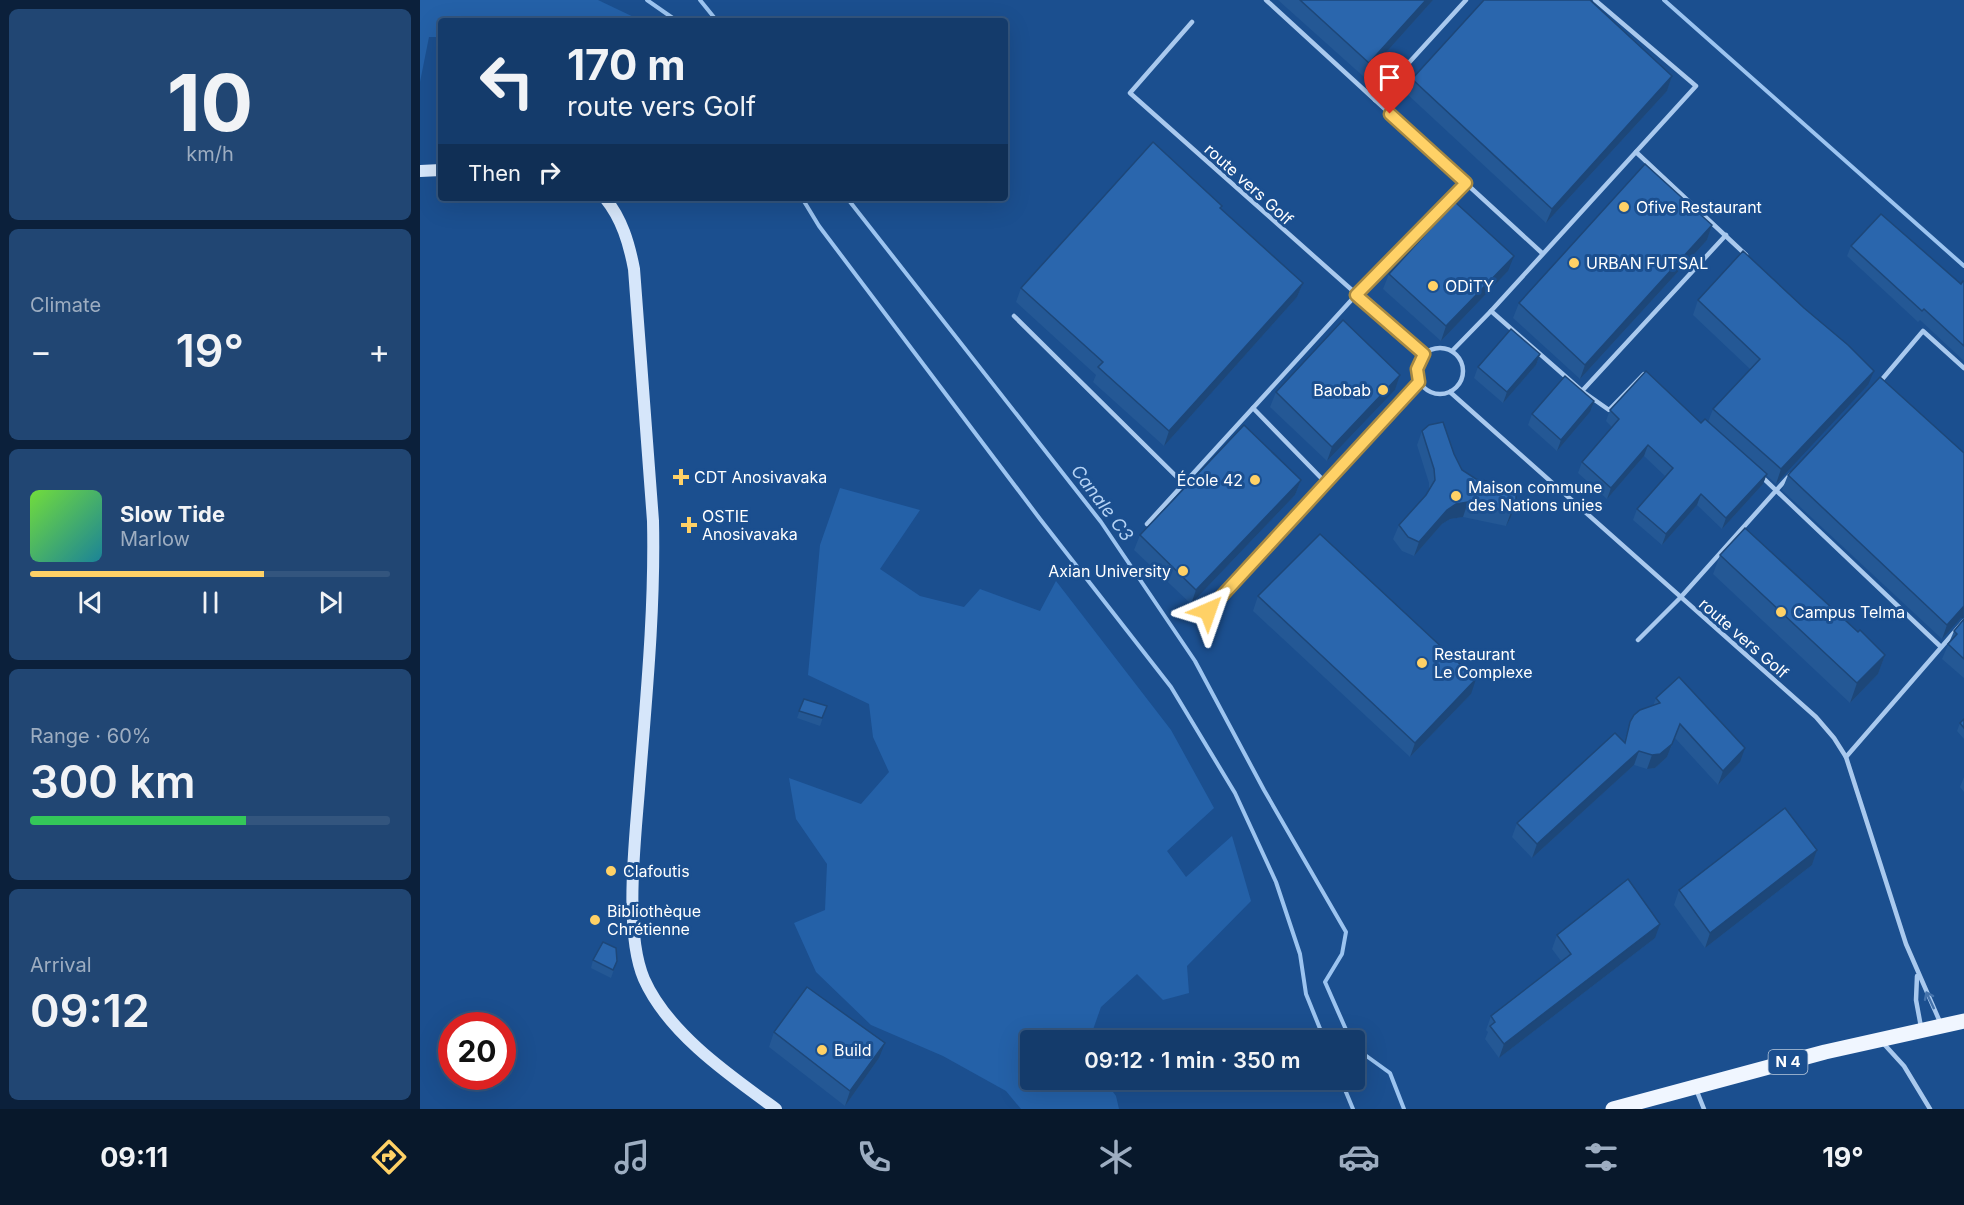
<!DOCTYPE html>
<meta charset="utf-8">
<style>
body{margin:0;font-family:Inter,sans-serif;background:#214673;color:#f1f3f6;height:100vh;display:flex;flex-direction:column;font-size:22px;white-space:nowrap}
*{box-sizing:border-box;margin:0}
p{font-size:20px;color:#9dadc1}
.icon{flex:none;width:33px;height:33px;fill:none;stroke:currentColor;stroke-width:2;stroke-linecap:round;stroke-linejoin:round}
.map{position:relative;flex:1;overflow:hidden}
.sheet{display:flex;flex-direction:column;gap:9px;padding:9px;background:#0b203b;width:420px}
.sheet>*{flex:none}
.top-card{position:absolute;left:18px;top:18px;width:570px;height:183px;border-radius:6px;box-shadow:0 6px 24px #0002,0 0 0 2px #33557e;background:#143b6b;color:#f1f3f6;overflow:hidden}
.speed{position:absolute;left:18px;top:1012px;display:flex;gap:12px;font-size:30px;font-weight:700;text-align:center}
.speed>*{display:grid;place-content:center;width:78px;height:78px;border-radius:50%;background:#143b6b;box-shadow:0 6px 24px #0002,0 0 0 2px #33557e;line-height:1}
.speed .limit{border:9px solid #d22;background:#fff;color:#111}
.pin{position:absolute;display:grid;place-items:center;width:51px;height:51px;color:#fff;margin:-62px -26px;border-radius:50% 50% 50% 0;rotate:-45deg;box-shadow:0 0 6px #0007}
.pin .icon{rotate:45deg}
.me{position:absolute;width:66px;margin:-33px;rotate:43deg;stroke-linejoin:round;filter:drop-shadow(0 0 4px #0008)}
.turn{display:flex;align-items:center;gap:21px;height:126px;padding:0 30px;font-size:27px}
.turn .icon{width:78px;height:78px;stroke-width:2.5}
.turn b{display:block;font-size:42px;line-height:51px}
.then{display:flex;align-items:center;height:57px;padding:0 30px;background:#0003;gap:12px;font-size:22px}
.big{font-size:45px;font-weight:600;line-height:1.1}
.sheet .card{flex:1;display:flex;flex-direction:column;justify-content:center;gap:9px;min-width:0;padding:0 21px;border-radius:9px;background:#214673}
.sheet .dial{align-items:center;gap:0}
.dial b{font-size:78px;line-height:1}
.song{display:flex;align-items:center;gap:18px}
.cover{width:72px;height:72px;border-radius:9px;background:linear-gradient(135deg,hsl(100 70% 55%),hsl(190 70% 35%))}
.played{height:6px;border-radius:3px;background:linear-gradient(90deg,#ffd166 65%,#33557e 65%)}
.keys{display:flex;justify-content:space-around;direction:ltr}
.heat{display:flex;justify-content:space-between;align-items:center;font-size:33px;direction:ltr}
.charge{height:9px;border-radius:4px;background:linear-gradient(90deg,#34c759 60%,#33557e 0)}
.trip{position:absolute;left:600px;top:1030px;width:345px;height:60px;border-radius:6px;background:#143b6b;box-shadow:0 6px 24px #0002,0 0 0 2px #33557e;font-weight:600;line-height:60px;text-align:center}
.tabs{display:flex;height:96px;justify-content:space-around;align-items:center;background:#08182b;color:#9dadc1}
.tabs .icon{width:42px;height:42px}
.tabs .on{color:#ffd166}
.tabs b{font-size:27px;color:#f1f3f6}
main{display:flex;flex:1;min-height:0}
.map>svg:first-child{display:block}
.green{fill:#2461a8}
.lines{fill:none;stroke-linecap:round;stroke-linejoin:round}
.stream{stroke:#9cc4f0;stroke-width:4}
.lane{stroke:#a9c9ee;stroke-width:4.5}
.secondary{stroke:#d6e6fa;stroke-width:12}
.primary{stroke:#f0f6ff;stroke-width:15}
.wall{fill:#245895}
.shaded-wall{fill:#1d4779}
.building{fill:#2a66ad;stroke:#1d4779;stroke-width:1.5}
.oneway{stroke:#4674ac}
.route-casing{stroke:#a68842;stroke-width:15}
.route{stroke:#ffd166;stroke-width:10}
.poi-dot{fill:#ffd166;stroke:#1b4f8f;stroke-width:2}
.labels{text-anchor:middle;stroke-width:6;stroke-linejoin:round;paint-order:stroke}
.shield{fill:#1b4f8f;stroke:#bbcadd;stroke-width:1.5}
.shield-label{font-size:15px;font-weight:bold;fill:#fff}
.street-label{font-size:16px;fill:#fff;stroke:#1b4f8f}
.poi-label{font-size:16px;fill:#fff;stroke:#1b4f8f;text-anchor:start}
.water-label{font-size:18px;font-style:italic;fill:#b5d3f5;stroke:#1b4f8f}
</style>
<main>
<section class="sheet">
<div class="card dial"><b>10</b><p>km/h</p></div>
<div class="card"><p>Climate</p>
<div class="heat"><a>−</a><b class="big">19°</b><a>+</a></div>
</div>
<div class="card">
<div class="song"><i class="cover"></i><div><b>Slow Tide</b><p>Marlow</p></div></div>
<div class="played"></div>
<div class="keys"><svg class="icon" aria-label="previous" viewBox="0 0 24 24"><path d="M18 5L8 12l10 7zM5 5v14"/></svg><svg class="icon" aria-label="pause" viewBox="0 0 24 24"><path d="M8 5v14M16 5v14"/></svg><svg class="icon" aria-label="next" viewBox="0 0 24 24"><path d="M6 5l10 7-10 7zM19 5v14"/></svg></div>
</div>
<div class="card"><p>Range · 60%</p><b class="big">300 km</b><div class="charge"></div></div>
<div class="card"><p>Arrival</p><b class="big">09:12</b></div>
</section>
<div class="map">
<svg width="1544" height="1109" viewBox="0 0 1544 1109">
<rect width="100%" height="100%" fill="#1b4f8f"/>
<g class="green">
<path d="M0,0h178l44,21h-201v16h-12l-9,45z"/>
<path d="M420,488l80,22 -40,59 40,27 44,11 16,-18 60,22 16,-30 115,149 43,78 -47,43 19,26 46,-41 19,65 -64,65 2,27 -26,7 -26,-26 -36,33 -12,34h-59v39h74l12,16 3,13h-98l-15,-18 -63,-35 -72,-31 -55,-53 -22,-49 31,-13 2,-46 -31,-45 -7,-41 72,26 28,-32 -16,-35 -4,-33 -61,-29 12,-130z"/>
</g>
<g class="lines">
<g class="stream">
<path d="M227,0l30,21"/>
<path d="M280,0l17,21"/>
<path d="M1244,0l300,266"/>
<path d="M382,198l17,28 221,293 131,168 64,106 41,89 24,72 6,40 19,47"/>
<path d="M427,198l254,324 94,139 69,129 82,142 -4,22 -17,28 26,59"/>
<path d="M934,1047l36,26 14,36"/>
<path d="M921,1080l12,29"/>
</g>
<g class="lane">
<path d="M846,0l276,253"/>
<path d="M772,22l-62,71 294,261"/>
<path d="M955,100l91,-100"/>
<path d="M1216,152l110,103"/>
<path d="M1071,311l91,80 27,19 35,-36 4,3"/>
<path d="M594,316l170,168"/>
<circle cx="1020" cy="371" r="23"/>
<path d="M1032,351l39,-40 205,-225 -101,-86"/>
<path d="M1459,383l44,-52 41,37"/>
<path d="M1162,391l144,-156"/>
<path d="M1030,392l366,325 18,21 12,19 60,187 34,78"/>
<path d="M833,408l73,75"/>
<path d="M1341,476l180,171"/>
<path d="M727,524l209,-229 110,-111"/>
<path d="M788,611l211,-229"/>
<path d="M1218,640l42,-42 110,-123"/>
<path d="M1426,757l118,-136"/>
<path d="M1497,976l-1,24 5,27"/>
<path d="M1463,1043l21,23 26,43"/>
<path d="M1276,1089l8,20"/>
</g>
<g class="secondary">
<path d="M0,171l21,-1"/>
<path d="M185,198c17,21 24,45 29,71l19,252c2,89 -7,179 -14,268 -4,53 -15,143 5,190 24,54 85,96 132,130"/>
</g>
<path class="primary" d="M1193,1109l212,-57 139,-31"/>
</g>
<g class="wall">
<path d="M858,0h155l-69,77z"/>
<path d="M1252,76l-5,15 -121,132 -139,-129 5,-15z"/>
<path d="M802,206l-1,3 82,74 -6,14 -133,149 -71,-64 3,-7 -80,-73 5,-14z"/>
<path d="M1292,225l-5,15 -127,139 -67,-61 6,-15z"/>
<path d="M1431,246l110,38 3,-2v79l-44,-41 -2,2 -71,-66z"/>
<path d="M1088,271l-67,70 -58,-52 6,-15z"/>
<path d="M1278,300l170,85 -92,99 -10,-9 -3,9 -41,45 -25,-24 -35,40 -29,-25 4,-11 28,-33 -21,-20 -37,43 -29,-26 4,-11 30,-35 -6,-6 4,-11 91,13 7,-1 5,-13 37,-40 -57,-54z"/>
<path d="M1120,354l-4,11 -33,38 -29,-25 4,-11z"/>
<path d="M980,375l-5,15 -68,71 -57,-54 6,-15z"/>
<path d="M1170,412l-33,39 -29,-26 4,-11z"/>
<path d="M1002,431l32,23 8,16 54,32 -5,15 -5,9 -43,-9 -13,2 -8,5 -28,32 -12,-5 -9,-12 6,-14 27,-30 3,-6v-6l-12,-38z"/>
<path d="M1368,475l173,143 -19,21 -160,-149z"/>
<path d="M881,480l-6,15 -104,109 -57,-54 6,-15z"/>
<path d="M1300,555l138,77 27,23 -7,19 -28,29 -137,-129z"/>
<path d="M838,596l213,98 -61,63 -157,-146z"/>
<path d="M1544,619v59l-22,-19 12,-28z"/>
<path d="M1236,698l84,64 -22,23 -43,-47 -8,19 -12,11 -8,1 -13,-4 -102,93 -20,-21 5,-14 107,-81 6,-20 23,-16z"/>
<path d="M384,699l23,7 -7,20 -23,-8z"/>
<path d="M1544,719v20l-7,-8 3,-8z"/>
<path d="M1544,777v15l-4,-5z"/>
<path d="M1397,850l-5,15 -107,83 -31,-43 5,-15z"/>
<path d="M1137,935l98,3 -156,120 -14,-19 3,-7 -2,-2 5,-14 70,-55 -9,-12z"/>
<path d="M173,960l24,1 -6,17 -20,-10z"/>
<path d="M354,1032l105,26 -34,48 -76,-59z"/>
</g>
<g class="shaded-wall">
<path d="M1006,0h7l-69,77 5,-14z"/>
<path d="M1252,76l-5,15 -121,132 6,-14z"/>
<path d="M1292,225l-5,15 -127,139 5,-14z"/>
<path d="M1094,256l-6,15 -67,70 5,-15z"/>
<path d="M883,283l-6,14 -133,149 5,-15z"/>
<path d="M1120,354l-4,11 -33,38 4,-11z"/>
<path d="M1454,371l-6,14 -92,99 5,-15z"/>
<path d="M980,375l-5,15 -68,71 5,-14z"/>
<path d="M1174,401l-4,11 -33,39 4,-11z"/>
<path d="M1228,445l-4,11 -37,43 4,-11z"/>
<path d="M1347,474l-4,10 -41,45 4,-11z"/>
<path d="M881,480l-6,15 -104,109 5,-14z"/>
<path d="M1281,494l-4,11 -35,40 4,-11z"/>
<path d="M1048,502l-5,15 -13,2 -8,5 -28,32 5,-14 28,-32 9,-6z"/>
<path d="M1096,502l-5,15 -5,9 5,-14z"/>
<path d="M1544,606v12h-3l-19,21 5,-14z"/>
<path d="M1465,655l-7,19 -28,29 7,-20z"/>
<path d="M1056,679l-5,15 -61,63 5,-14z"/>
<path d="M1260,724l-13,33 -12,11 -8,1 5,-14z"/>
<path d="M1325,748l-5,14 -22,23 5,-14z"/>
<path d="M1219,751l-5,14 -102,93 5,-14z"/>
<path d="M1397,850l-5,15 -107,83 5,-15z"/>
<path d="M1240,924l-5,14 -156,120 5,-14z"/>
<path d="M465,1043l-6,15 -34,48 5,-15z"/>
</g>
<g class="building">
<path d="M880,0h126l-57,63z"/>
<path d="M1064,0h106l82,76 -120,133 -140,-130z"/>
<path d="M733,142l69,64 -2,2 83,75 -134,148 -71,-64 5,-5 -82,-74z"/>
<path d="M1225,164l67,61 -127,140 -66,-62z"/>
<path d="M1035,202l59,54 -68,70 -57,-52z"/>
<path d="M1461,214l80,70 2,-3 1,1v64l-40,-37 -2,2 -71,-65z"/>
<path d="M1323,251l61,57 44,37 26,26 -93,98 -68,-60 47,-50 -62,-59z"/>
<path d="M923,320l57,55 -68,72 -56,-55z"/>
<path d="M1091,329l29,25 -33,38 -29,-25z"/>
<path d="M1226,371l55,52 4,-4 62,55 -41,44 -25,-24 -35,40 -29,-25 36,-41 -25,-23 -37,43 -29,-26 37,-43 -9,-9z"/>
<path d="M1145,376l29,25 -33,39 -29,-26z"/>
<path d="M1460,377l84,76v153l-17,19 -159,-150z"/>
<path d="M1023,422l11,32 8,16 14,9 40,8v15l-5,10 -43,-10 -12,2 -9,6 -28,32 -11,-5 -9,-12 27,-30 9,-15 -1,-11 -12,-38 7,-6z"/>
<path d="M824,425l57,55 -105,110 -56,-55z"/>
<path d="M1325,528l113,104 2,-2 25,25 -28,28 -137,-128z"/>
<path d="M900,534l156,145 -61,64 -157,-147z"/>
<path d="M1544,619v40l-16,-15 9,-10 -3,-3z"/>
<path d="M1259,677l66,71 -22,23 -43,-47 -8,20 -12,10 -8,1 -13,-4 -102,93 -20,-21 98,-90 10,10 5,-21 4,-7 6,-5 20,-7 -4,-5z"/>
<path d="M384,699l23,7 -5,12 -23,-7z"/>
<path d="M1544,719v9l-4,-5z"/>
<path d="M1365,808l32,42 -107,83 -31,-43z"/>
<path d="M1208,879l32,45 -156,120 -14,-18 5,-4 -4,-6 80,-62 -14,-19z"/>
<path d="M183,942l13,6 1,13 -4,9 -20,-10z"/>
<path d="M387,987l78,56 -35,48 -76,-59z"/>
</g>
<defs><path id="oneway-shaft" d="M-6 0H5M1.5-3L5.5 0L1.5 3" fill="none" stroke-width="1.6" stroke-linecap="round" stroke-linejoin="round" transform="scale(1.5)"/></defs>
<use class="oneway" href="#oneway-shaft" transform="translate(1510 1000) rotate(-115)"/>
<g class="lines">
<defs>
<path id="route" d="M788,611l211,-229 -2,-13 7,-15 -68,-59 110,-112 -76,-69"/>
</defs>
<use href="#route" class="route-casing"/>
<use href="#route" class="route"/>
</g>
<g class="poi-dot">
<circle cx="1204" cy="207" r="6"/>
<circle cx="1154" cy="263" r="6"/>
<circle cx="1013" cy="286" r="6"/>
<circle cx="963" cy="390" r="6"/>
<path d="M258 468h6v6h6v6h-6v6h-6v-6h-6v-6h6z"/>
<circle cx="835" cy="480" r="6"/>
<circle cx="1036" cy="496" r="6"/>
<path d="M266 516h6v6h6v6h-6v6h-6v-6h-6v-6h6z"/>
<circle cx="763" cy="571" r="6"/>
<circle cx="1361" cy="612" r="6"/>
<circle cx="1002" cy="663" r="6"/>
<circle cx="191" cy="871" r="6"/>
<circle cx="175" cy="920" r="6"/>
<circle cx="402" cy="1050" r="6"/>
</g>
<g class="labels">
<rect class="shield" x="1348.5" y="1050" width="39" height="24" rx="4.5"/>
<g class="shield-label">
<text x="1368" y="1067">N 4</text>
</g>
<g class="street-label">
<text transform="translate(829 184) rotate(42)" y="6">route vers Golf</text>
<text transform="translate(1324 638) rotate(41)" y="6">route vers Golf</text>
</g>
<g class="poi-label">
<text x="1216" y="213">Ofive Restaurant</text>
<text x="1166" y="269">URBAN FUTSAL</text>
<text x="1025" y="292">ODiTY</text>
<text x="951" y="396" text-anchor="end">Baobab</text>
<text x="274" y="483">CDT Anosivavaka</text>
<text x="823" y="486" text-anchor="end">École 42</text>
<text x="1048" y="493">Maison commune<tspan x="1048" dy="18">des Nations unies</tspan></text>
<text x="282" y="522">OSTIE<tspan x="282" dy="18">Anosivavaka</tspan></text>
<text x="751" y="577" text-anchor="end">Axian University</text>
<text x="1373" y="618">Campus Telma</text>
<text x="1014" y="660">Restaurant<tspan x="1014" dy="18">Le Complexe</tspan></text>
<text x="203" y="877">Clafoutis</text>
<text x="187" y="917">Bibliothèque<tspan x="187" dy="18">Chrétienne</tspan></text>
<text x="414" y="1056">Build</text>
</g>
<g class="water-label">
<text transform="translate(682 503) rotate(53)" y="6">Canale C3</text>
</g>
</g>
</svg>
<div class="speed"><div class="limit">20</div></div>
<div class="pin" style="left:970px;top:114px;background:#d93025"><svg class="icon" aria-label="arrive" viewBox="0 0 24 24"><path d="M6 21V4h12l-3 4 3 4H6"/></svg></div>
<svg class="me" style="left:788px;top:611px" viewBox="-20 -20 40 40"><path d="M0-17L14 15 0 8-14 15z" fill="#ffd166" stroke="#fff" stroke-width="4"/></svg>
<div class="trip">09:12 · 1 min · 350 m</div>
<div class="top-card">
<div class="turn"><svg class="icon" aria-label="left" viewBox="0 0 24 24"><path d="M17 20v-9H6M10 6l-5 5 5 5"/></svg><div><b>170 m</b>route vers Golf</div></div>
<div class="then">Then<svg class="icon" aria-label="right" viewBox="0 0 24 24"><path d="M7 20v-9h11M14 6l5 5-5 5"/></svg></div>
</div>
</div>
</main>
<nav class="tabs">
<b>09:11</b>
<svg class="icon on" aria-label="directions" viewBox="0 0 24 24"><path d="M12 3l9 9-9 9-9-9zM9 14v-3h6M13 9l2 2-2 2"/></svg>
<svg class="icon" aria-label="music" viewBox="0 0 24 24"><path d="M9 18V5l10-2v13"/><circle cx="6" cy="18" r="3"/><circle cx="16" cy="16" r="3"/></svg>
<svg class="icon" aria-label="phone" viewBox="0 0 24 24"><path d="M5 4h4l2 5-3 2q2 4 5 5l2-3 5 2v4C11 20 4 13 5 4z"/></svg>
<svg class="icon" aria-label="climate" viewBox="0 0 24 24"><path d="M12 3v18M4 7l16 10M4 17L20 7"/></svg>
<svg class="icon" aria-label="car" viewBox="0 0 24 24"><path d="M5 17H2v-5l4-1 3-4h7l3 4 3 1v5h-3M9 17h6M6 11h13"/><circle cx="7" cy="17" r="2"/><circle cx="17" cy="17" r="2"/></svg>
<svg class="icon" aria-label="filters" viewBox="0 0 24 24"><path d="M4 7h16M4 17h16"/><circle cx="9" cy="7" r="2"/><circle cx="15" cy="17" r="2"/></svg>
<b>19°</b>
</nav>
